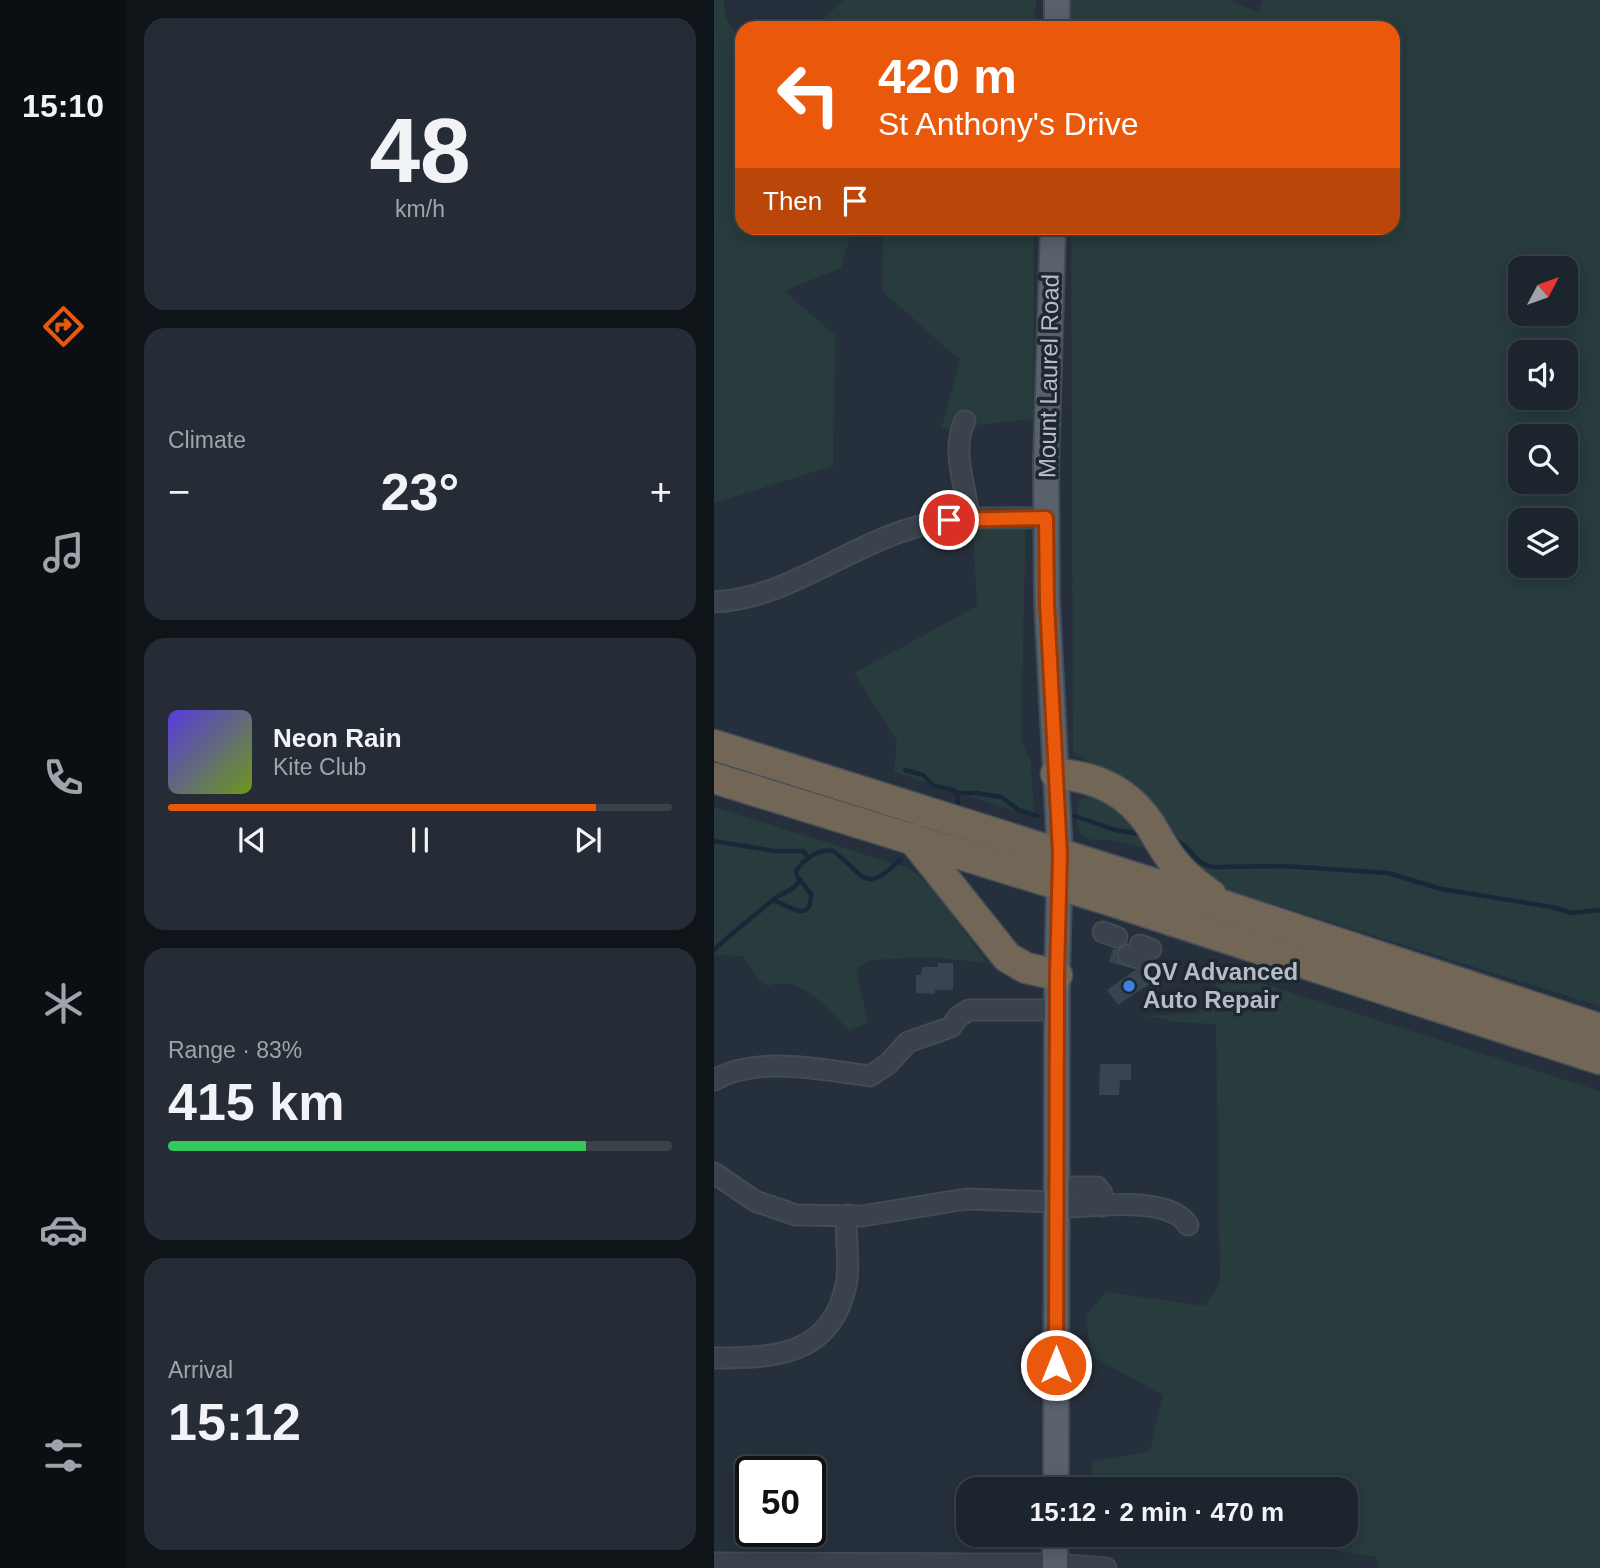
<!DOCTYPE html>
<meta charset="utf-8">
<style>
body{margin:0;font-family:Helvetica,sans-serif;background:#252c35;color:#f1f3f6;height:100vh;display:flex;flex-direction:column;font-size:26px;white-space:nowrap}
*{box-sizing:border-box;margin:0}
p{font-size:23px;color:#a0a4aa}
.icon{flex:none;width:38px;height:38px;fill:none;stroke:currentColor;stroke-width:2;stroke-linecap:round;stroke-linejoin:round}
.map{position:relative;flex:1;overflow:hidden}
.drawer{display:flex;flex-direction:column;gap:18px;padding:18px;background:#0f1419;width:588px}
.drawer>*{flex:none}
.hud{position:absolute;left:21px;top:21px;width:665px;height:214px;border-radius:21px;box-shadow:0 4px 18px #0003,0 0 0 2px #3a4149;background:#ea580c;color:#fff;overflow:hidden}
.needle{width:46px;rotate:49deg}
.buttons{position:absolute;left:794px;top:256px;display:grid;gap:14px}
.buttons a{display:grid;place-items:center;width:70px;height:70px;border-radius:14px;background:#1c242d;box-shadow:0 4px 18px #0003,0 0 0 2px #3a4149;font-size:35px}
.speed{position:absolute;left:21px;top:1456px;display:flex;gap:14px;font-size:35px;font-weight:700;text-align:center}
.speed>*{display:grid;place-content:center;width:91px;height:91px;border-radius:50%;background:#1c242d;box-shadow:0 4px 18px #0003,0 0 0 2px #3a4149;line-height:1}
.speed .limit{border:4px solid #111;border-radius:10px;background:#fff;color:#111}
.pin{position:absolute;display:grid;place-items:center;width:60px;height:60px;color:#fff;margin:-30px;border:4px solid #fff;border-radius:50%;box-shadow:0 2px 7px #0007}
.me{position:absolute;width:77px;margin:-38px;rotate:0deg;stroke-linejoin:round;filter:drop-shadow(0 0 5px #0008)}
.turn{display:flex;align-items:center;gap:24px;height:147px;padding:0 28px;font-size:32px}
.turn .icon{width:91px;height:91px;stroke-width:2.5}
.turn b{display:block;font-size:49px;line-height:60px}
.then{display:flex;align-items:center;height:66px;padding:0 28px;background:#0003;gap:14px;font-size:26px}
.big{font-size:52px;font-weight:800;line-height:1.1}
.drawer .tile{flex:1;display:flex;flex-direction:column;justify-content:center;gap:10px;min-width:0;padding:0 24px;border-radius:21px;background:#252c35}
.drawer .dial{align-items:center;gap:0}
.dial b{font-size:91px;line-height:1}
.song{display:flex;align-items:center;gap:21px}
.cover{width:84px;height:84px;border-radius:10px;background:linear-gradient(135deg,hsl(250 70% 55%),hsl(80 70% 35%))}
.played{height:7px;border-radius:4px;background:linear-gradient(90deg,#ea580c 85%,#3a4149 85%)}
.keys{display:flex;justify-content:space-around;direction:ltr}
.heat{display:flex;justify-content:space-between;align-items:center;font-size:38px;direction:ltr}
.charge{height:10px;border-radius:5px;background:linear-gradient(90deg,#34c759 83%,#3a4149 0)}
.trip{position:absolute;left:242px;top:1477px;width:402px;height:70px;border-radius:21px;background:#1c242d;box-shadow:0 4px 18px #0003,0 0 0 2px #3a4149;font-weight:800;line-height:70px;text-align:center}
main{display:flex;flex:1;min-height:0}
.tab-bar{display:flex;flex-direction:column;width:126px;justify-content:space-around;align-items:center;background:#0b0e12;color:#a0a4aa}
.tab-bar .icon{width:49px;height:49px}
.tab-bar .active{color:#ea580c}
.tab-bar b{font-size:32px;color:#f1f3f6}
.map>svg:first-child{display:block}
.green{fill:#283b3d;fill-rule:evenodd}
.lines{fill:none;stroke-linecap:round;stroke-linejoin:round}
.stream{stroke:#1a2739;stroke-width:4.5}
.building{fill:#384452}
.minor-casing{stroke:#434b55;stroke-width:23}
.major-casing{stroke:#434b55;stroke-width:28}
.highway-casing{stroke:#454d57;stroke-width:33}
.minor{stroke:#3a424c;stroke-width:19}
.major{stroke:#58616c;stroke-width:24}
.highway{stroke:#726757;stroke-width:30}
.route-casing{stroke:#983908;stroke-width:18}
.route{stroke:#ea580c;stroke-width:12}
.shop-dot{fill:#3f7fe0;stroke:#1f2731;stroke-width:2.5}
.labels{text-anchor:middle;stroke-width:7;stroke-linejoin:round;paint-order:stroke}
.street-label{font-size:24px;fill:#b5bdc7;stroke:#1f2731}
.poi-label{font-size:24px;font-weight:bold;fill:#b5bdc7;stroke:#1f2731;text-anchor:start}
</style>
<main>
<nav class="tab-bar">
<b>15:10</b>
<svg class="icon active" aria-label="directions" viewBox="0 0 24 24"><path d="M12 3l9 9-9 9-9-9zM9 14v-3h6M13 9l2 2-2 2"/></svg>
<svg class="icon" aria-label="music" viewBox="0 0 24 24"><path d="M9 18V5l10-2v13"/><circle cx="6" cy="18" r="3"/><circle cx="16" cy="16" r="3"/></svg>
<svg class="icon" aria-label="phone" viewBox="0 0 24 24"><path d="M5 4h4l2 5-3 2q2 4 5 5l2-3 5 2v4C11 20 4 13 5 4z"/></svg>
<svg class="icon" aria-label="climate" viewBox="0 0 24 24"><path d="M12 3v18M4 7l16 10M4 17L20 7"/></svg>
<svg class="icon" aria-label="car" viewBox="0 0 24 24"><path d="M5 17H2v-5l4-1 3-4h7l3 4 3 1v5h-3M9 17h6M6 11h13"/><circle cx="7" cy="17" r="2"/><circle cx="17" cy="17" r="2"/></svg>
<svg class="icon" aria-label="filters" viewBox="0 0 24 24"><path d="M4 7h16M4 17h16"/><circle cx="9" cy="7" r="2"/><circle cx="15" cy="17" r="2"/></svg>
</nav>
<section class="drawer">
<div class="tile dial"><b>48</b><p>km/h</p></div>
<div class="tile"><p>Climate</p>
<div class="heat"><a>−</a><b class="big">23°</b><a>+</a></div>
</div>
<div class="tile">
<div class="song"><i class="cover"></i><div><b>Neon Rain</b><p>Kite Club</p></div></div>
<div class="played"></div>
<div class="keys"><svg class="icon" aria-label="previous" viewBox="0 0 24 24"><path d="M18 5L8 12l10 7zM5 5v14"/></svg><svg class="icon" aria-label="pause" viewBox="0 0 24 24"><path d="M8 5v14M16 5v14"/></svg><svg class="icon" aria-label="next" viewBox="0 0 24 24"><path d="M6 5l10 7-10 7zM19 5v14"/></svg></div>
</div>
<div class="tile"><p>Range · 83%</p><b class="big">415 km</b><div class="charge"></div></div>
<div class="tile"><p>Arrival</p><b class="big">15:12</b></div>
</section>
<div class="map">
<svg width="886" height="1568" viewBox="0 0 886 1568">
<rect width="100%" height="100%" fill="#26303c"/>
<g class="green">
<path d="M0,0h10l1,17 17,26v185h111l-12,40 -57,23 51,44 -2,131 -119,37z"/>
<path d="M129,0h193l-1,28h-221z"/>
<path d="M356,0h159l29,12 5,-12h337v1006l-376,-117 -15,-13 -62,-75 -74,-50 -2,-523h322v-200h-323zM807,268h45v45h-45zM807,352h45v45h-45zM807,436h45v45h-45zM807,520h45v45h-45z"/>
<path d="M168,228h152l-1,191 -92,10 19,-69 -77,-68z"/>
<path d="M312,509l-5,231 10,22 3,50 -9,2 -131,-42 3,-31 -43,-68 123,-67 -5,-96z"/>
<path d="M375,796c29,4 41,25 56,48l-2,4c-11,-4 -23,-7 -34,-8 -7,-1 -18,1 -23,-2 -12,-7 -9,-28 -6,-38z"/>
<path d="M0,807l197,62 25,23 51,71 -58,-6 -58,3 -15,9 12,54 -19,7c-23,-22 -46,-56 -81,-44l-9,-6 -16,-24 -29,-1z"/>
<path d="M506,970l380,121v477h-221l-3,-11 -88,-14 -14,-8h72v-46h-257l4,-27 57,-11 13,-56 -72,-39 -5,-41 20,-23 99,14 15,-23 -4,-259 -44,-2 -6,-3 -24,-3 55,-3 13,-10z"/>
</g>
<g class="lines">
<g class="stream">
<path d="M191,770l18,5 11,11 16,3 8,4h18l25,4 18,13 19,6"/>
<path d="M244,793v12"/>
<path d="M361,816l40,14 26,4"/>
<path d="M459,839c20,8 20,24 39,28l72,-1 104,7 53,16 111,18 20,6 28,-3"/>
<path d="M0,841l60,10h29l6,7"/>
<path d="M59,900c13,4 38,26 38,-6l-14,-18 -1,-5c8,-12 23,-23 37,-20 31,22 30,46 68,8"/>
<path d="M0,950c19,-18 40,-34 60,-51 10,-8 19,-7 26,-19"/>
</g>
</g>
<g class="building">
<path d="M399,949h5l-2,9 8,8 -15,-4z"/>
<path d="M224,963h15v27h-18v4l-19,-1v-18h5l1,-8h16z"/>
<path d="M429,969l9,13 -34,23 -11,-15 28,-20z"/>
<path d="M386,1064h31v16h-11l-1,15h-20z"/>
</g>
<g class="lines">
<defs>
<g id="minor">
<path d="M251,421c-15,31 2,66 4,98"/>
<path d="M0,602c68,-3 126,-50 189,-71 46,-16 95,-13 143,-13"/>
<path d="M389,932l14,5"/>
<path d="M426,945l11,4"/>
<path d="M414,955l10,3"/>
<path d="M0,1080c43,-25 109,-10 156,-4l18,-12 20,-22 43,-15 7,-10 11,-7h88"/>
<path d="M0,1173l41,28 41,14 66,1 104,-17 91,3"/>
<path d="M343,1187h40l5,6v13"/>
<path d="M343,1208c33,-1 112,-14 131,17"/>
<path d="M0,1358c60,0 117,-2 132,-73 5,-22 -2,-47 1,-70"/>
<path d="M0,1563l341,1 51,4"/>
</g>
<g id="major">
<path d="M343,28v-28"/>
<path d="M339,228l-7,237 1,138 13,251 -3,121 -1,514"/>
<path d="M341,1568v-33"/>
</g>
<g id="highway">
<path d="M0,745l511,161 375,123"/>
<path d="M342,774c40,2 73,18 95,52 8,14 16,29 27,41 9,11 21,19 33,28"/>
<path d="M0,778l398,123 488,158"/>
<path d="M199,839l94,118 19,11 31,7"/>
</g>
</defs>
<use href="#minor" class="minor-casing"/>
<use href="#major" class="major-casing"/>
<use href="#highway" class="highway-casing"/>
<use href="#minor" class="minor"/>
<use href="#major" class="major"/>
<use href="#highway" class="highway"/>
</g>
<g class="lines">
<defs>
<path id="route" d="M235,520l97,-2 1,85 13,251 -3,121 -1,390"/>
</defs>
<use href="#route" class="route-casing"/>
<use href="#route" class="route"/>
</g>
<circle class="shop-dot" cx="415" cy="986" r="7"/>
<g class="labels">
<g class="street-label">
<text transform="translate(335 376) rotate(-89)" y="8">Mount Laurel Road</text>
</g>
<g class="poi-label">
<text x="429" y="980">QV Advanced<tspan x="429" dy="28">Auto Repair</tspan></text>
</g>
</g>
</svg>
<div class="buttons">
<a><svg class="needle" viewBox="-14 -14 28 28"><path d="M0-13l5 13h-10z" fill="#e53935"/><path d="M0 13l5-13h-10z" fill="#a0a4aa"/></svg></a>
<a><svg class="icon" aria-label="sound" viewBox="0 0 24 24"><path d="M4 9h4l5-4v14l-5-4H4zM17 9q2 3 0 6"/></svg></a>
<a><svg class="icon" aria-label="search" viewBox="0 0 24 24"><circle cx="10" cy="10" r="6"/><path d="M15 15l6 6"/></svg></a>
<a><svg class="icon" aria-label="layers" viewBox="0 0 24 24"><path d="M12 4l9 5-9 5-9-5zM3 14l9 5 9-5"/></svg></a>
</div>
<div class="speed"><div class="limit">50</div></div>
<div class="pin" style="left:235px;top:520px;background:#d93025"><svg class="icon" aria-label="arrive" viewBox="0 0 24 24"><path d="M6 21V4h12l-3 4 3 4H6"/></svg></div>
<svg class="me" style="left:342px;top:1365px" viewBox="-20 -20 40 40"><circle r="17" fill="#ea580c" stroke="#fff" stroke-width="3"/><path d="M0-11L8 9 0 5-8 9z" fill="#fff"/></svg>
<div class="trip">15:12 · 2 min · 470 m</div>
<div class="hud">
<div class="turn"><svg class="icon" aria-label="left" viewBox="0 0 24 24"><path d="M17 20v-9H6M10 6l-5 5 5 5"/></svg><div><b>420 m</b>St Anthony's Drive</div></div>
<div class="then">Then<svg class="icon" aria-label="arrive" viewBox="0 0 24 24"><path d="M6 21V4h12l-3 4 3 4H6"/></svg></div>
</div>
</div>
</main>
